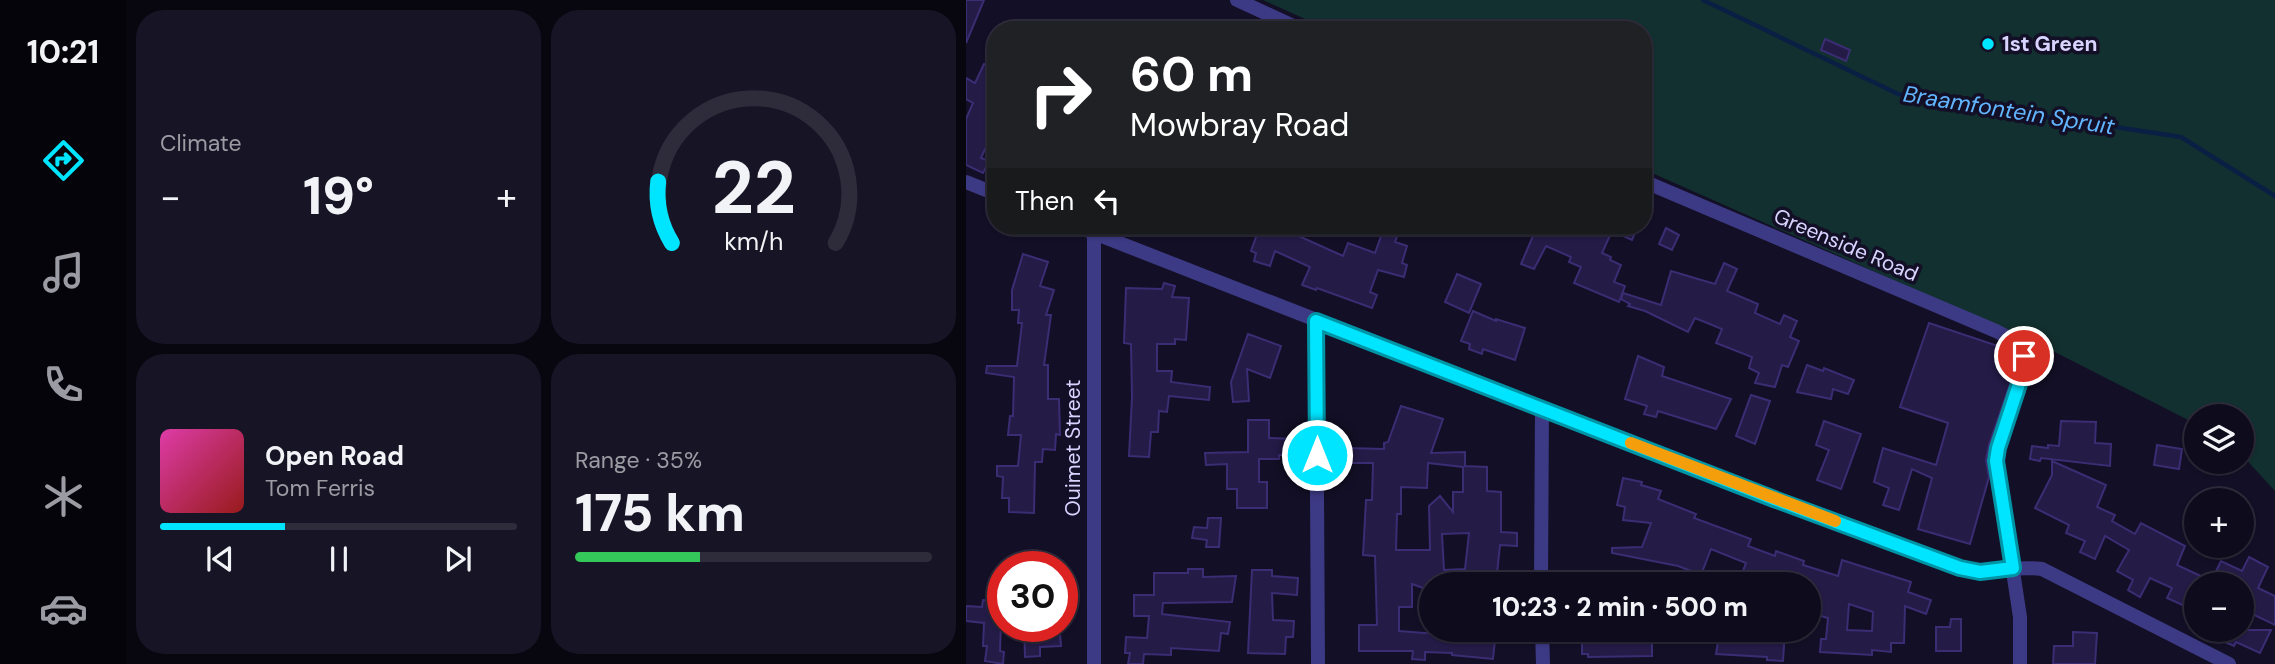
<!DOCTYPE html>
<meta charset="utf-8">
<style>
body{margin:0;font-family:"DM Sans",sans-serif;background:#171425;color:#f1f3f6;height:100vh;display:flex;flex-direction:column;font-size:26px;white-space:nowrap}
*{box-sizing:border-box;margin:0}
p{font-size:23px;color:#9b9ba3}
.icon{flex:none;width:38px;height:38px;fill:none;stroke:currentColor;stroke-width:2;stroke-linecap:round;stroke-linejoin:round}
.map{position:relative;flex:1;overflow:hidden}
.panel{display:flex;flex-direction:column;gap:10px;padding:10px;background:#08060f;width:840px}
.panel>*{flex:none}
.guide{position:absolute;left:21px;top:21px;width:665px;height:214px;border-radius:28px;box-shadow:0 2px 5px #0004,0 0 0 2px #2e2b3b;background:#202124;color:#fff;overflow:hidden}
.buttons{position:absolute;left:1218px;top:404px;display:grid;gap:14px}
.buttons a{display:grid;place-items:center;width:70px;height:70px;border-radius:50%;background:#0e0b1c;box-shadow:0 2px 5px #0004,0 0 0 2px #2e2b3b;font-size:35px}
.speed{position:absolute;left:21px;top:551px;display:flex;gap:14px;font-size:35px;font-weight:700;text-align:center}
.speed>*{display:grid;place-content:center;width:91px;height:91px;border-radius:50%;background:#0e0b1c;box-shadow:0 2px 5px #0004,0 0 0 2px #2e2b3b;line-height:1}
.speed .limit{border:10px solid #d22;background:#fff;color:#111}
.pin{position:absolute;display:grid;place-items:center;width:60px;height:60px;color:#fff;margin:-30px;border:4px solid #fff;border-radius:50%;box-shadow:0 2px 7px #0007}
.me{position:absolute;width:77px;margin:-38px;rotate:0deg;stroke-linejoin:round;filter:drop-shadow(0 0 5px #0008)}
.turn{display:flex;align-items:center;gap:24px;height:147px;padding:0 28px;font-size:32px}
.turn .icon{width:91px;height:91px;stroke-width:2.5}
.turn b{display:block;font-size:49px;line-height:60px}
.then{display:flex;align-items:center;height:66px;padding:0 28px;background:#0003;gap:14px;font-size:26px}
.big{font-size:52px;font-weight:800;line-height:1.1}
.panel .widget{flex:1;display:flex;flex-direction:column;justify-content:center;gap:10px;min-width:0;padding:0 24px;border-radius:28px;background:#171425}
.panel .dial{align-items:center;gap:0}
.dial svg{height:182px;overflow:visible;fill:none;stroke:#2e2b3b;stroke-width:7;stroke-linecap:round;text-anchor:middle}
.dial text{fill:#f1f3f6;stroke:none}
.song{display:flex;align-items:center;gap:21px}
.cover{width:84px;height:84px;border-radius:10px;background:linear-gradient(135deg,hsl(320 70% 55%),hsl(0 70% 35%))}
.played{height:7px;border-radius:4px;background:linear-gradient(90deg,#00e5ff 35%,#2e2b3b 35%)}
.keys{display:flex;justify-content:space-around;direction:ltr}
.heat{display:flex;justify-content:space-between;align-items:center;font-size:38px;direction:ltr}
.charge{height:10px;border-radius:5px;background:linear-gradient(90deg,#34c759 35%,#2e2b3b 0)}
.panel .tiles{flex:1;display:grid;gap:10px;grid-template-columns:repeat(2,1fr)}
.trip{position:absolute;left:453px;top:572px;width:402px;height:70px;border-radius:35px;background:#0e0b1c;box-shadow:0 2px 5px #0004,0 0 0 2px #2e2b3b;font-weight:800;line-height:70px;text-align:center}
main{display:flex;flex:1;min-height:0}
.tab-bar{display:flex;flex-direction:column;width:126px;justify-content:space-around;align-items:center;background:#06040b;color:#9b9ba3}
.tab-bar .icon{width:49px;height:49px}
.tab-bar .on{color:#00e5ff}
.tab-bar b{font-size:32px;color:#f1f3f6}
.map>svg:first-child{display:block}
.green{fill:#12302f}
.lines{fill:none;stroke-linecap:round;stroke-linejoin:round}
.stream{stroke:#0a1f44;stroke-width:4.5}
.building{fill:#241b47;stroke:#3b2d73;stroke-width:2;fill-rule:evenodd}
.minor{stroke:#3d3a85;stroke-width:14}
.route-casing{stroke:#0095a6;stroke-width:18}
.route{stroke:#00e5ff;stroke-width:12}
.slow{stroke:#f59e0b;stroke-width:12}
.poi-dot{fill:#00e5ff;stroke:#130f26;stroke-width:2.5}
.labels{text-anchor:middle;stroke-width:7;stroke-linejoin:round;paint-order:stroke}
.poi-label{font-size:21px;font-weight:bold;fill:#d9d4ff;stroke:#130f26;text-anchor:start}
.street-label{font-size:21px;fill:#d9d4ff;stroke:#130f26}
.water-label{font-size:23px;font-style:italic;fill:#62b6ff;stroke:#130f26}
</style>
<main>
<nav class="tab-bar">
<b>10:21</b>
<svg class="icon on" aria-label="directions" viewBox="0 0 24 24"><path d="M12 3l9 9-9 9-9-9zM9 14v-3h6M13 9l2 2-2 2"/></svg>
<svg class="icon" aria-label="music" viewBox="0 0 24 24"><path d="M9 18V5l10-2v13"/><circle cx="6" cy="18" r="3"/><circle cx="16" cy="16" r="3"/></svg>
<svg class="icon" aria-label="phone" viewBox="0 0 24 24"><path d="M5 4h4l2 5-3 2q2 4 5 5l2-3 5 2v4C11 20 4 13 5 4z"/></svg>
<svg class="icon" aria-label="climate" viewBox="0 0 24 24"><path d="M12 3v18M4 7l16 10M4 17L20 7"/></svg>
<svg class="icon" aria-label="car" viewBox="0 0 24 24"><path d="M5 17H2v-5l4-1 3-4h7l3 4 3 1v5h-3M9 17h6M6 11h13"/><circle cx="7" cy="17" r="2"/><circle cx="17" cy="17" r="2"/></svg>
</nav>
<section class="panel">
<div class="tiles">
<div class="widget"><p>Climate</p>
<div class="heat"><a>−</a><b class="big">19°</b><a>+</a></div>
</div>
<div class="widget dial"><svg viewBox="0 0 100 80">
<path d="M14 69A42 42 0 1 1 86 69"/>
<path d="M14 69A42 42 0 0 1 8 42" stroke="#00e5ff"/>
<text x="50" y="56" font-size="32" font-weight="700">22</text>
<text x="50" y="72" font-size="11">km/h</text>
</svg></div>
<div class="widget">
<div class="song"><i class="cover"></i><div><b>Open Road</b><p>Tom Ferris</p></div></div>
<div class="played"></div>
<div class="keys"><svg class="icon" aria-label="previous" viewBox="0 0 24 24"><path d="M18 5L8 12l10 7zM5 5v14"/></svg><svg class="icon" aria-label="pause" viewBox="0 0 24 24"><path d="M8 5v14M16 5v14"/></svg><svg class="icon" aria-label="next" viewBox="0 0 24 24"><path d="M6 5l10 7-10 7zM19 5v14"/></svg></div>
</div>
<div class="widget"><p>Range · 35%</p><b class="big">175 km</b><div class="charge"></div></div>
</div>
</section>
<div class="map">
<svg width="1309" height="664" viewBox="0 0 1309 664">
<rect width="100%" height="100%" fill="#130f26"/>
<path class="green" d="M297,0h1012v491l-33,-36v-39h-46v8l-151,-77 -402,-178v-139h-313z"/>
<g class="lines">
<path class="stream" d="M737,0l195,94 283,43 94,59"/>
</g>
<g class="building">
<path d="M0,0h18l-18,43z"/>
<path d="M859,39l25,11 -4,11 -25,-11z"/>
<path d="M18,64l12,5v71l-6,-2 -9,20 8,3 -6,12 -17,-8v-46l7,-16 -7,-4v-21l9,5z"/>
<path d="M294,226h24l-1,3 60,27 5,-13 27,10 9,-25 14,6 -3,8 12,4 -5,17 5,2 -3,12 -26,-7 -8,22 7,3 -5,13 -55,-20 -1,2 -14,-5 8,-18 -35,-16 -5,15 -16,-5 2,-8 -5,-2z"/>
<path d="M544,226h128l-6,14 -20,-9 -10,22 9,4 -1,3 11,5 -7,17 11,4 -6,16 -45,-19 7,-16 -12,-5 2,-5 -25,-11 -12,23 -13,-5 12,-28z"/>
<path d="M700,228l13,7 -7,15 -13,-6z"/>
<path d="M57,254l25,8 -8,24 14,4 -8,25h5l-7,50h4v34h11l1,36 -4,-1 -1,16 -12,-1 -1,13h-7l-1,51 -25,-1v-14h-7l1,-21 -6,-1v-10h21l3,-31h-13l2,-19h3l1,-39 -28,-4 1,-7h30l5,-43h-4l1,-13h-7v-20z"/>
<path d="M758,263l13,6 -10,22 31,13 -3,9 25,11 4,-9 13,6 -7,16 9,4 -11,26 -6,-2 -7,22 -20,-4 4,-10 -10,-5 3,-11 -36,-14 6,-14 -27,-11 -7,14 -43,-21 -17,-5 2,-2 -9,-5 2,-6 38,12 10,-34 44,13z"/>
<path d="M491,274l24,10 -12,29 -24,-11z"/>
<path d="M198,283l11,3 -3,11 17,1 -3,42 -11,-1v5h-18v27h15l-1,11 39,5 -1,13 -40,-4 -2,16 -8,-1 -1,21h-7l-2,25 -20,-1 3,-59 -1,-53 -7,-1 2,-55 36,1z"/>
<path d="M507,311l23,10v-2l29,9 -10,32 -32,-11 -1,5 -13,-5 1,-5 -9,-3z"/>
<path d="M963,323l81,27 5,9 -4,22 -22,64 -3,15 3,17 -19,67 -52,-15 14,-51 -20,-9 -13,41 -16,-5 6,-17 -15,-6 9,-34 53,17 12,-42 -48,-16z"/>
<path d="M282,334l33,12 -11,32 -23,-9 2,32 -16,1 -2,-20z"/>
<path d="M672,356l26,11 -2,9 69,23 -15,30 -58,-18 -2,6 -12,-3 3,-8 -22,-7z"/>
<path d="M841,365l16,6 1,-3 30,12 -6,14 -15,-5 -2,10 -34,-7z"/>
<path d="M785,395l19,6 -15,43 -19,-8z"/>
<path d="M435,406l42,13 -12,34 34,-1v14l22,1v24l14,1v40l16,1v13l-17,-1 -4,39h-69l-1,5 -14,-5v23h-13v24l65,5v-6h32l-3,29 -41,-4v-2l-27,-1v8l-13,-1 1,-8h-54v-26h18l-2,-69 -12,-1 3,-55h6l1,-37h-24v-15l35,1v-6l4,-1zM462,463l35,4v25h-10v20l-13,-16 -11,10 1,44h-34l1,-36h4v-27l26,1zM503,533l-4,36 -21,1 -2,-36z"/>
<path d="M282,420h21v18l31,1 -1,16h-20v4h-20v23h8v26h-30v-19h-10v-25l-21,1 -1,-12 43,-1z"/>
<path d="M858,421l37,13 -20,55 -24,-9 12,-30 -13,-5z"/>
<path d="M1095,421l35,1 -1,21 16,1 -1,22 -69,-8 -1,3 -10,-2 2,-13 16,2v-3l11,1z"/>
<path d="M1191,445l25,4 -3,20 -25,-4z"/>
<path d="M1086,461l54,24 -9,22 18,8 -3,6 23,13 6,-11 44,23 -8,19 26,12 -4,7h-3v8l-7,16 -22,-10 5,-10 -22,-10 -10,19 -12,-7 5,-10 -16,-9 12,-21 -24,-14 -10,23 -15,-7 5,-11 -19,-8 3,-8 -34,-17 17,-33z"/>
<path d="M657,478l19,4 -1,3 20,6 -3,8 38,15 -2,4 57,21 -3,7 27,10 1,-5 28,10 -1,4 35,11 4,-16 69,22 -3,10 23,8 -5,14 -21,-8 -1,37h-13v9l-19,-2v5l-52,-3 1,-13h5l2,-21 -18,-5v-29h-33l-11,-4 -2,4h-26l8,-21 -35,-14 -10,26 -23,-9 -66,-13v-5l30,-1 9,-24 -28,-3 2,-13 -8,-2zM883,604l24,8 -1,19 -25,-1z"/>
<path d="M242,518h13l-2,29h-13l1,-7 -15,-2 2,-11 13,1z"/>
<path d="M1283,557l19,10 -10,21 17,8v29l-33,-16v-25h-32l11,-23 21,10z"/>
<path d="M222,569h15v8l33,-1 -4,26 -69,1 -1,11 68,8 -2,12 -7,-1 -2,18 -48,-3v7l-27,-1 -1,10h-15l2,-11h-5l1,-16 21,1 2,-22h-15v-21h20v-22h34z"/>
<path d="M286,570h20v6l26,2 -1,17 -25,-2 1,27 21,1 -1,16h-7l-1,17 -37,-1z"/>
<path d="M614,573h40l-1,11h-40z"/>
<path d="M17,600l17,2 -4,20h5l-1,29 4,1 -1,12 -18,-3 2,-15h-4l1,-23 -18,-2v-15l16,1z"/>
<path d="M985,619h10v32h-25v-24h14z"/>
<path d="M58,626h25v7l11,1 1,12 -21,1v9l-15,1z"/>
<path d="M616,630h70v26l-64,1v-3h-6z"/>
<path d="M754,630h65l-2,31 -16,-1v-3l-51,-3z"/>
<path d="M1243,630h62l-11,23 -24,-11 -2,4 -14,-6 2,-4z"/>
<path d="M1107,632l24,1 -2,31h-42l1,-18h19z"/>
</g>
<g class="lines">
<g class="minor">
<path d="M271,0l65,30"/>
<path d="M677,181l353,150c9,5 22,10 27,20 8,16 -19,78 -25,97l-2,13 24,156v47"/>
<path d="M0,182l30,12"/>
<path d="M110,226l698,273 186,68c28,8 54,-2 82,2l187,95"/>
<path d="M350,321l2,343"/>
<path d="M575,584l1,-176"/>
<path d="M576,630l1,34"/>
<path d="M128,664v-431"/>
</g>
</g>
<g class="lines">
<defs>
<path id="route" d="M351,455l-1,-134 458,178 186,69 20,4 33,-4 -17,-107 2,-13 25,-76 1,-16"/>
</defs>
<use href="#route" class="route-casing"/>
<use href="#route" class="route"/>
<path class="slow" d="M665,443l204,78"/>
</g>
<circle class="poi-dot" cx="1022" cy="44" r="7"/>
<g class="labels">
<g class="poi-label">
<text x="1036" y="51">1st Green</text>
</g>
<g class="street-label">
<text transform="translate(880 245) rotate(23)" y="7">Greenside Road</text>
<text transform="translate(107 448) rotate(-90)" y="7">Ouimet Street</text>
</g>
<g class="water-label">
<text transform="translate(1043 110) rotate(9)" y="8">Braamfontein Spruit</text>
</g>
</g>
</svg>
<div class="buttons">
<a><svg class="icon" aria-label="layers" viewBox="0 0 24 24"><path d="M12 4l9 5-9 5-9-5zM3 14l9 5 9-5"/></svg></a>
<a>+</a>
<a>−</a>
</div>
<div class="speed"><div class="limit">30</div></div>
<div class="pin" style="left:1058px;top:356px;background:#d93025"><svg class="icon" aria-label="arrive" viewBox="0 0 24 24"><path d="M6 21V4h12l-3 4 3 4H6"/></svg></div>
<svg class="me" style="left:351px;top:455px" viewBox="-20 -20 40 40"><circle r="17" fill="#00e5ff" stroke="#fff" stroke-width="3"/><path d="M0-11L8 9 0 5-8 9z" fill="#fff"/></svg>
<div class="trip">10:23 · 2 min · 500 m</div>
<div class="guide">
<div class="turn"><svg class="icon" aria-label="right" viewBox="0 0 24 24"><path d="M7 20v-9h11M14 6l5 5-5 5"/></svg><div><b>60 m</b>Mowbray Road</div></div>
<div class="then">Then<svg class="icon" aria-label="left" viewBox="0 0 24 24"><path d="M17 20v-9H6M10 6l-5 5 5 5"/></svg></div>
</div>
</div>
</main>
